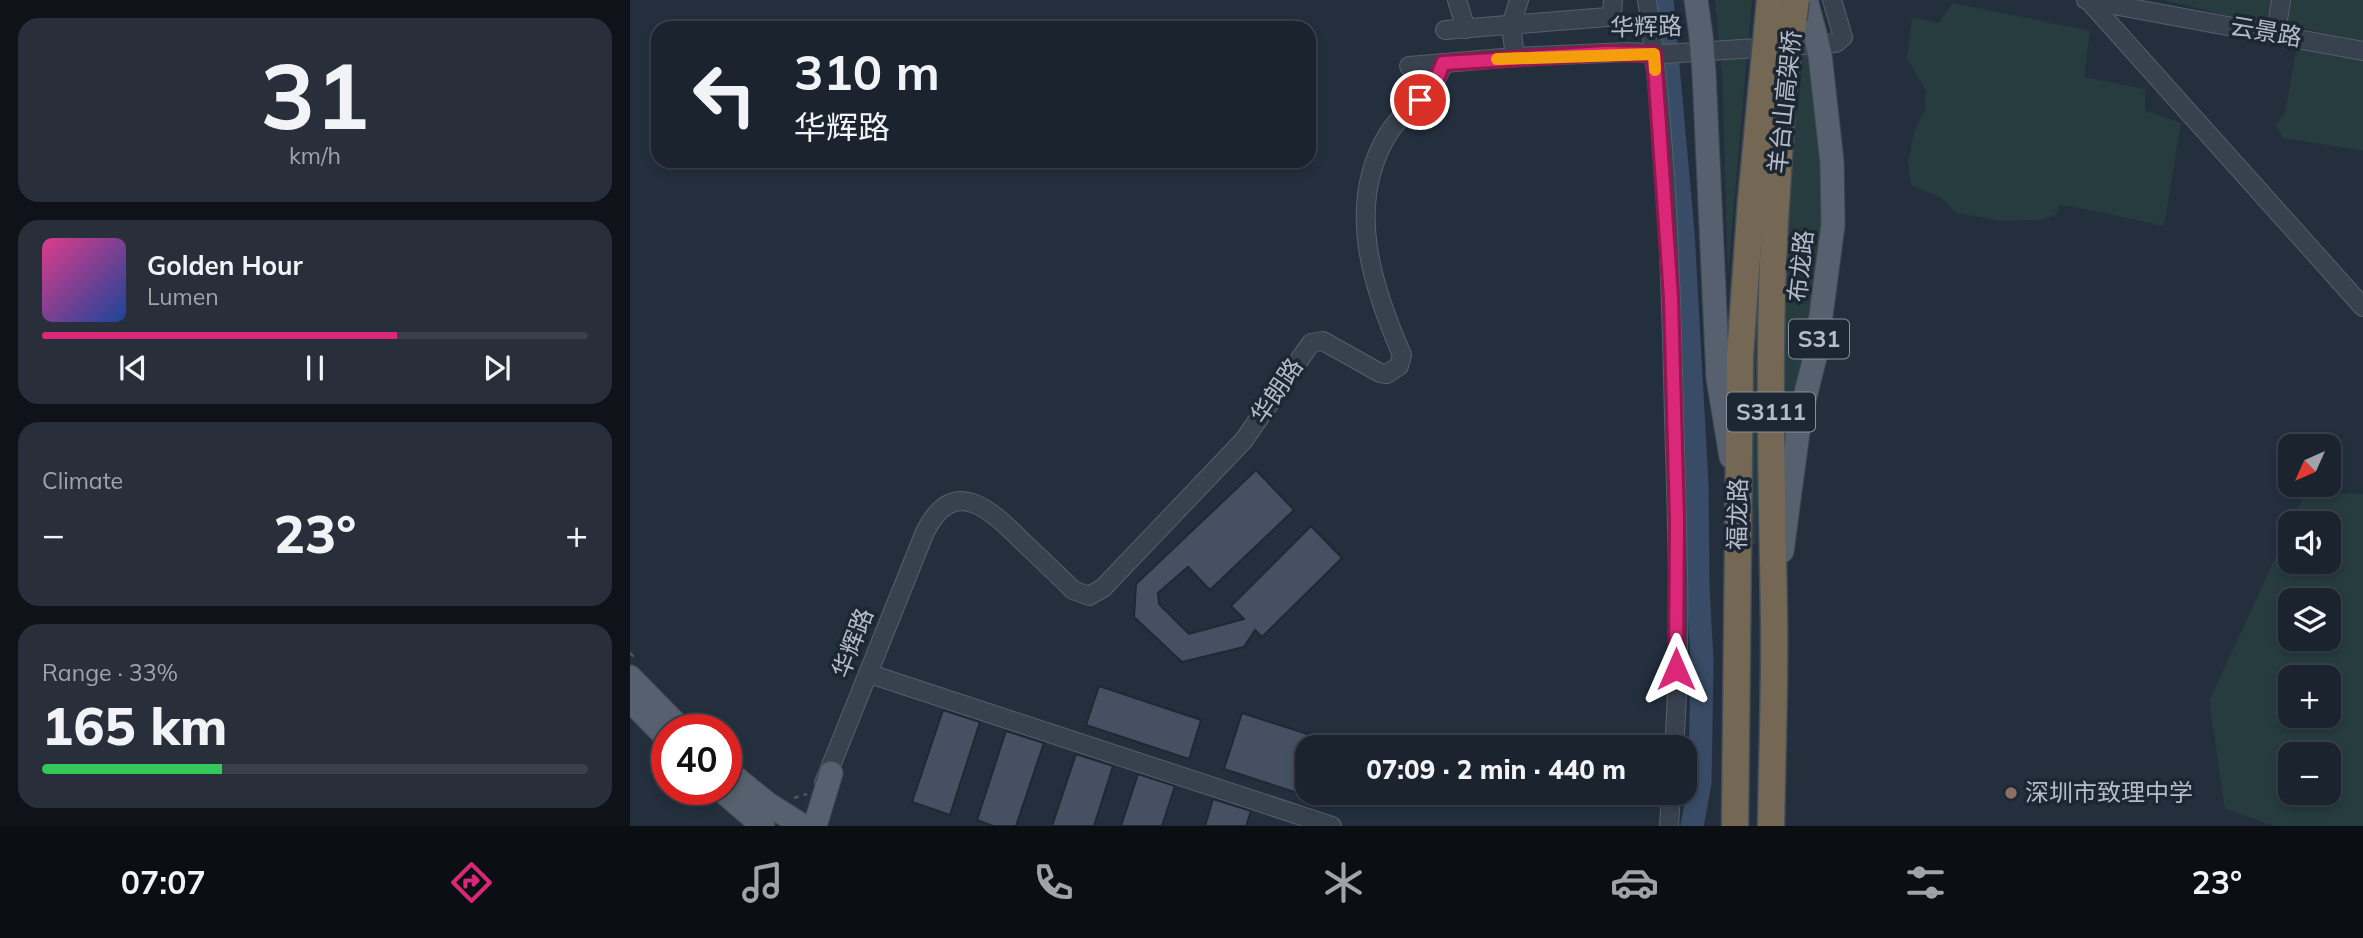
<!DOCTYPE html>
<meta charset="utf-8">
<style>
body{margin:0;font-family:Mulish,"Noto Sans SC",sans-serif;background:#282f3a;color:#f1f3f6;height:100vh;display:flex;flex-direction:column;font-size:26px;white-space:nowrap}
*{box-sizing:border-box;margin:0}
p{font-size:23px;color:#a0a4aa}
.icon{flex:none;width:38px;height:38px;fill:none;stroke:currentColor;stroke-width:2;stroke-linecap:round;stroke-linejoin:round}
.map{position:relative;flex:1;overflow:hidden}
.panel{display:flex;flex-direction:column;gap:18px;padding:18px;background:#0f1319;width:630px}
.panel>*{flex:none}
.hud{position:absolute;left:21px;top:21px;width:665px;height:147px;border-radius:21px;box-shadow:0 4px 10px #0003,0 0 0 2px #39404a;background:#1b232e;color:#f1f3f6;overflow:hidden}
.needle{width:46px;rotate:225deg}
.controls{position:absolute;left:1648px;top:434px;display:grid;gap:14px}
.controls a{display:grid;place-items:center;width:63px;height:63px;border-radius:14px;background:#1b232e;box-shadow:0 4px 10px #0003,0 0 0 2px #39404a;font-size:35px}
.speed{position:absolute;left:21px;top:714px;display:flex;gap:14px;font-size:35px;font-weight:700;text-align:center}
.speed>*{display:grid;place-content:center;width:91px;height:91px;border-radius:50%;background:#1b232e;box-shadow:0 4px 10px #0003,0 0 0 2px #39404a;line-height:1}
.speed .limit{border:10px solid #d22;background:#fff;color:#111}
.pin{position:absolute;display:grid;place-items:center;width:60px;height:60px;color:#fff;margin:-30px;border:4px solid #fff;border-radius:50%;box-shadow:0 2px 7px #0007}
.me{position:absolute;width:77px;margin:-38px;rotate:0deg;stroke-linejoin:round;filter:drop-shadow(0 0 5px #0008)}
.turn{display:flex;align-items:center;gap:24px;height:147px;padding:0 28px;font-size:32px}
.turn .icon{width:91px;height:91px;stroke-width:2.5}
.turn b{display:block;font-size:49px;line-height:60px}
.big{font-size:52px;font-weight:800;line-height:1.1}
.panel .widget{flex:1;display:flex;flex-direction:column;justify-content:center;gap:10px;min-width:0;padding:0 24px;border-radius:21px;background:#282f3a}
.panel .dial{align-items:center;gap:0}
.dial b{font-size:91px;line-height:1}
.song{display:flex;align-items:center;gap:21px}
.cover{width:84px;height:84px;border-radius:10px;background:linear-gradient(135deg,hsl(330 70% 55%),hsl(220 70% 35%))}
.played{height:7px;border-radius:4px;background:linear-gradient(90deg,#db2777 65%,#39404a 65%)}
.keys{display:flex;justify-content:space-around;direction:ltr}
.heat{display:flex;justify-content:space-between;align-items:center;font-size:38px;direction:ltr}
.charge{height:10px;border-radius:5px;background:linear-gradient(90deg,#34c759 33%,#39404a 0)}
.trip{position:absolute;left:665px;top:735px;width:402px;height:70px;border-radius:21px;background:#1b232e;box-shadow:0 4px 10px #0003,0 0 0 2px #39404a;font-weight:800;line-height:70px;text-align:center}
.menu{display:flex;height:112px;justify-content:space-around;align-items:center;background:#0b0e12;color:#a0a4aa}
.menu .icon{width:49px;height:49px}
.menu .selected{color:#db2777}
.menu b{font-size:32px;color:#f1f3f6}
main{display:flex;flex:1;min-height:0}
.map>svg:first-child{display:block}
.green{fill:#263c3f;fill-rule:evenodd}
.lines{fill:none;stroke-linecap:round;stroke-linejoin:round}
.river{stroke:#394c67;stroke-width:23}
.building{fill:#455162;stroke:#1f2835;stroke-width:2}
.minor-casing{stroke:#565f6c;stroke-width:20}
.major-casing{stroke:#414a57;stroke-width:25}
.highway-casing{stroke:#434c59;stroke-width:29}
.path{stroke:#44595c;stroke-width:2.5;stroke-dasharray:5 5;stroke-linecap:butt}
.minor{stroke:#38414e;stroke-width:18}
.major{stroke:#56606e;stroke-width:23}
.highway{stroke:#746855;stroke-width:26}
.major-bridge-casing{stroke:#414a57;stroke-width:25;stroke-linecap:butt}
.highway-bridge-casing{stroke:#434c59;stroke-width:29;stroke-linecap:butt}
.major-bridge{stroke:#56606e;stroke-width:23}
.highway-bridge{stroke:#746855;stroke-width:26}
.route-casing{stroke:#8e194d;stroke-width:18}
.route{stroke:#db2777;stroke-width:12}
.slow{stroke:#f59e0b;stroke-width:12}
.education-dot{fill:#8d6e63;stroke:#1d2633;stroke-width:2.5}
.labels{text-anchor:middle;stroke-width:7;stroke-linejoin:round;paint-order:stroke}
.shield{fill:#1d2633;stroke:#878f9c;stroke-width:2}
.shield-label{font-size:23px;font-weight:bold;fill:#b4bcc9}
.street-label{font-size:24px;fill:#b4bcc9;stroke:#1d2633}
.poi-label{font-size:24px;fill:#b4bcc9;stroke:#1d2633;text-anchor:start}
</style>
<main>
<section class="panel">
<div class="widget dial"><b>31</b><p>km/h</p></div>
<div class="widget">
<div class="song"><i class="cover"></i><div><b>Golden Hour</b><p>Lumen</p></div></div>
<div class="played"></div>
<div class="keys"><svg class="icon" aria-label="previous" viewBox="0 0 24 24"><path d="M18 5L8 12l10 7zM5 5v14"/></svg><svg class="icon" aria-label="pause" viewBox="0 0 24 24"><path d="M8 5v14M16 5v14"/></svg><svg class="icon" aria-label="next" viewBox="0 0 24 24"><path d="M6 5l10 7-10 7zM19 5v14"/></svg></div>
</div>
<div class="widget"><p>Climate</p>
<div class="heat"><a>−</a><b class="big">23°</b><a>+</a></div>
</div>
<div class="widget"><p>Range · 33%</p><b class="big">165 km</b><div class="charge"></div></div>
</section>
<div class="map">
<svg width="1733" height="826" viewBox="0 0 1733 826">
<rect width="100%" height="100%" fill="#242f3e"/>
<g class="green">
<path d="M1085,0h37l-24,274 -6,-202z"/>
<path d="M1533,0h109l-3,15 -11,8z"/>
<path d="M1654,0h79v41l-77,-16z"/>
<path d="M1323,3l137,28 -6,46 61,12v22l36,12 -17,103 -104,-22 -4,11 -16,5 -37,1 -46,-8 -17,-16 -29,-12 -3,-25 7,-30 10,-20 1,-19 -19,-33 5,-40 27,5z"/>
<path d="M1176,31l18,131v76l-39,236 -5,-45 7,-224z"/>
<path d="M1667,45l66,14v92l-80,-13 -7,-13 9,-12z"/>
<path d="M1134,203l-8,341h-4l-2,-221z"/>
<path d="M1676,491l57,3v332h-89l-49,-17 -16,-108 82,-177v38h38v-39h-38zM1699,600v39h-38v-39zM1699,677v39h-38v-39zM1661,754h38v39h-38z"/>
</g>
<g class="lines">
<path class="river" d="M1032,0l21,232 14,252 1,104 4,72 -2,123 -8,43"/>
</g>
<g class="building">
<path d="M626,470l38,40 -84,80 -22,-23 -30,26 1,11 30,30 55,-15 -13,-13 80,-80 31,32 -80,79 -7,-7 -11,17 -62,15 -48,-45 2,-33z"/>
<path d="M469,686l102,34 -12,39 -103,-34z"/>
<path d="M313,710l37,12 -30,93 -38,-13z"/>
<path d="M612,713l99,32 -34,2v49l-83,-27z"/>
<path d="M376,731l38,12 -28,83h-23l-16,-6z"/>
<path d="M446,754l37,12 -19,60h-42z"/>
<path d="M508,774l37,12 -13,40h-41z"/>
<path d="M583,799l38,12 -5,15h-41z"/>
</g>
<g class="lines">
<defs>
<g id="minor">
<path d="M827,0l9,29"/>
<path d="M1017,0c20,138 24,279 27,418 3,109 8,220 0,329"/>
<path d="M1456,0l277,51"/>
<path d="M1459,1l274,306"/>
<path d="M815,30l162,-13 5,-2 1,-15"/>
<path d="M1646,33l5,-33"/>
<path d="M885,57l-4,-32 8,-25"/>
<path d="M779,66l106,-9 113,-5 36,2 172,-11 7,-6 -11,-37"/>
<path d="M240,674l462,152"/>
<path d="M194,783l101,-251c29,-58 66,-22 97,9 17,16 34,32 51,49l16,6 14,-8 141,-148 67,-97 12,-2 57,32 7,1 12,-8 3,-11c-30,-69 -57,-150 -14,-221 16,-27 46,-39 55,-71"/>
<path d="M1039,826l2,-33"/>
</g>
<g id="major">
<path d="M1066,0l5,36"/>
<path d="M1176,0l8,30"/>
<path d="M1074,73l14,305 13,79"/>
<path d="M1152,551l18,-134 16,-64 17,-128 -1,-63 -12,-107"/>
<path d="M0,677l52,53"/>
<path d="M0,700l37,38"/>
<path d="M96,770l42,34 35,22"/>
<path d="M90,789l43,37"/>
<path d="M185,826l16,-53"/>
</g>
<g id="highway">
<path d="M1105,826l5,-470 11,-155"/>
<path d="M1141,826c1,-69 4,-138 3,-207 -2,-139 -7,-277 2,-415"/>
</g>
</defs>
<use href="#minor" class="minor-casing"/>
<use href="#major" class="major-casing"/>
<use href="#highway" class="highway-casing"/>
<g class="path">
<path d="M0,653l7,7"/>
<path d="M68,723l7,7"/>
<path d="M30,754l7,7"/>
<path d="M66,789l8,8"/>
<path d="M164,798l13,-4"/>
</g>
<use href="#minor" class="minor"/>
<use href="#major" class="major"/>
<use href="#highway" class="highway"/>
<defs>
<g id="major-bridge">
<path d="M1184,30l6,25"/>
<path d="M1071,36l3,37"/>
</g>
<g id="highway-bridge">
<path d="M1121,201l19,-201"/>
<path d="M1146,204l7,-112 13,-92"/>
</g>
</defs>
<use href="#major-bridge" class="major-bridge-casing"/>
<use href="#highway-bridge" class="highway-bridge-casing"/>
<use href="#major-bridge" class="major-bridge"/>
<use href="#highway-bridge" class="highway-bridge"/>
</g>
<g class="lines">
<defs>
<path id="route" d="M790,100l16,-19 7,-18 163,-10 48,1 17,244 6,223 -1,148"/>
</defs>
<use href="#route" class="route-casing"/>
<use href="#route" class="route"/>
<path class="slow" d="M867,59l157,-5 1,16"/>
</g>
<circle class="education-dot" cx="1381" cy="793" r="7"/>
<g class="labels">
<g class="shield">
<rect x="1159" y="319.5" width="60" height="39" rx="5"/>
<rect x="1097" y="392.5" width="88" height="39" rx="5"/>
</g>
<g class="shield-label">
<text x="1189" y="347">S31</text>
<text x="1141" y="420">S3111</text>
</g>
<g class="street-label">
<text transform="translate(1016 27) rotate(-1)" y="8">华辉路</text>
<text transform="translate(1636 32) rotate(10)" y="8">云景路</text>
<text transform="translate(1155 102) rotate(-84)" y="8">羊台山高架桥</text>
<text transform="translate(1171 266) rotate(-84)" y="8">布龙路</text>
<text transform="translate(647 391) rotate(-56)" y="8">华朗路</text>
<text transform="translate(1108 514) rotate(-89)" y="8">福龙路</text>
<text transform="translate(223 643) rotate(-69)" y="8">华辉路</text>
</g>
<g class="poi-label">
<text x="1395" y="801">深圳市致理中学</text>
</g>
</g>
</svg>
<div class="controls">
<a><svg class="needle" viewBox="-14 -14 28 28"><path d="M0-13l5 13h-10z" fill="#e53935"/><path d="M0 13l5-13h-10z" fill="#a0a4aa"/></svg></a>
<a><svg class="icon" aria-label="sound" viewBox="0 0 24 24"><path d="M4 9h4l5-4v14l-5-4H4zM17 9q2 3 0 6"/></svg></a>
<a><svg class="icon" aria-label="layers" viewBox="0 0 24 24"><path d="M12 4l9 5-9 5-9-5zM3 14l9 5 9-5"/></svg></a>
<a>+</a>
<a>−</a>
</div>
<div class="speed"><div class="limit">40</div></div>
<div class="pin" style="left:790px;top:100px;background:#d93025"><svg class="icon" aria-label="arrive" viewBox="0 0 24 24"><path d="M6 21V4h12l-3 4 3 4H6"/></svg></div>
<svg class="me" style="left:1046px;top:669px" viewBox="-20 -20 40 40"><path d="M0-17L14 15 0 8-14 15z" fill="#db2777" stroke="#fff" stroke-width="4"/></svg>
<div class="trip">07:09 · 2 min · 440 m</div>
<div class="hud">
<div class="turn"><svg class="icon" aria-label="left" viewBox="0 0 24 24"><path d="M17 20v-9H6M10 6l-5 5 5 5"/></svg><div><b>310 m</b>华辉路</div></div>
</div>
</div>
</main>
<nav class="menu">
<b>07:07</b>
<svg class="icon selected" aria-label="directions" viewBox="0 0 24 24"><path d="M12 3l9 9-9 9-9-9zM9 14v-3h6M13 9l2 2-2 2"/></svg>
<svg class="icon" aria-label="music" viewBox="0 0 24 24"><path d="M9 18V5l10-2v13"/><circle cx="6" cy="18" r="3"/><circle cx="16" cy="16" r="3"/></svg>
<svg class="icon" aria-label="phone" viewBox="0 0 24 24"><path d="M5 4h4l2 5-3 2q2 4 5 5l2-3 5 2v4C11 20 4 13 5 4z"/></svg>
<svg class="icon" aria-label="climate" viewBox="0 0 24 24"><path d="M12 3v18M4 7l16 10M4 17L20 7"/></svg>
<svg class="icon" aria-label="car" viewBox="0 0 24 24"><path d="M5 17H2v-5l4-1 3-4h7l3 4 3 1v5h-3M9 17h6M6 11h13"/><circle cx="7" cy="17" r="2"/><circle cx="17" cy="17" r="2"/></svg>
<svg class="icon" aria-label="filters" viewBox="0 0 24 24"><path d="M4 7h16M4 17h16"/><circle cx="9" cy="7" r="2"/><circle cx="15" cy="17" r="2"/></svg>
<b>23°</b>
</nav>
